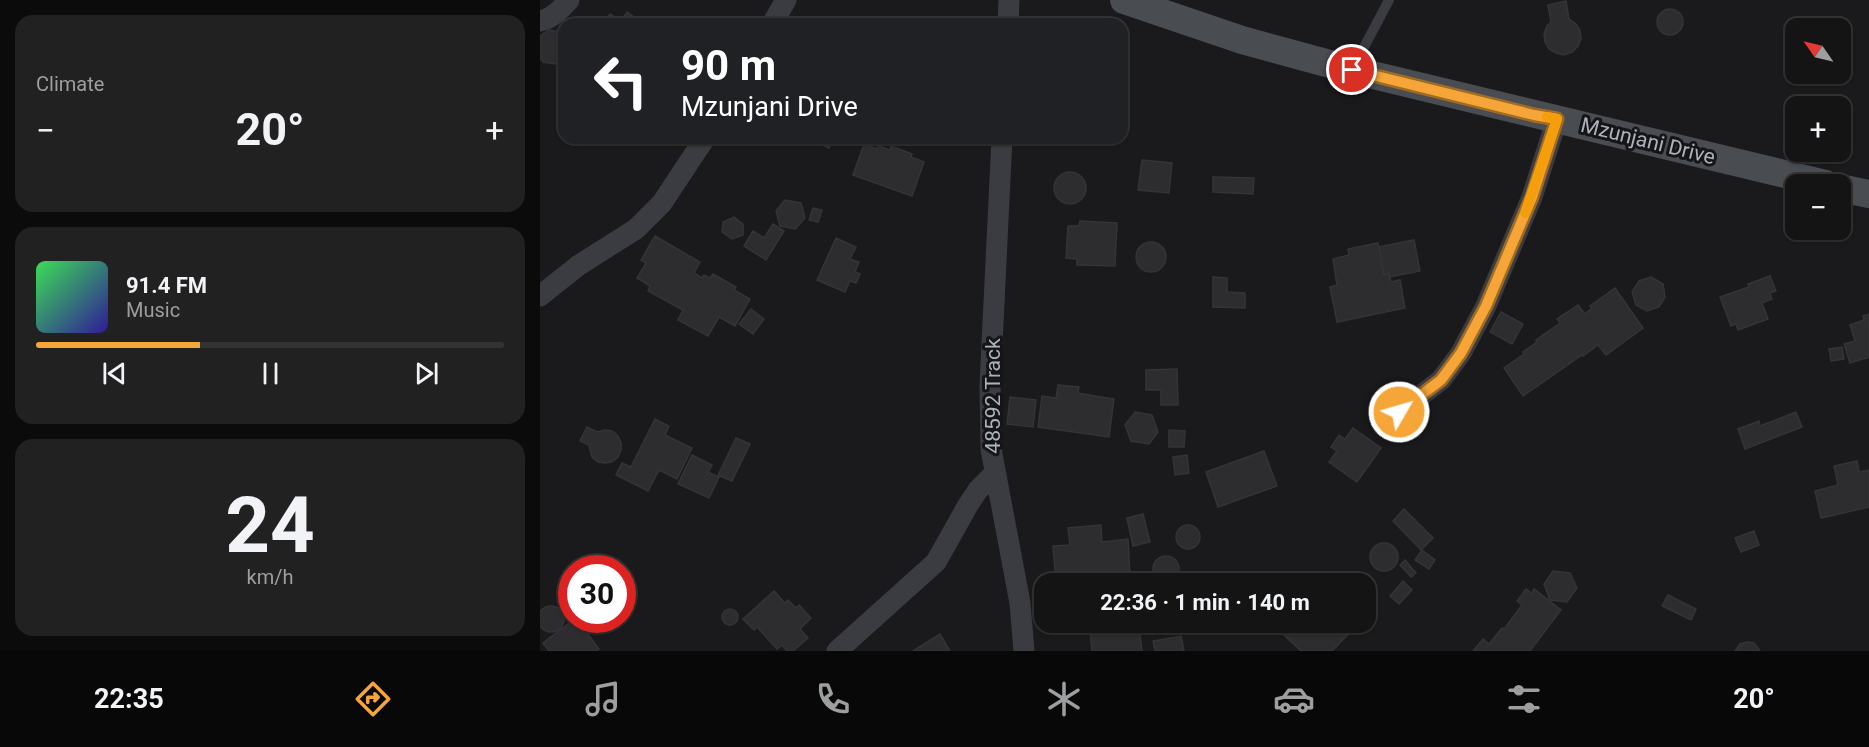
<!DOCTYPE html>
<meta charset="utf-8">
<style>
body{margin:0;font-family:Roboto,sans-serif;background:#212122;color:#f1f3f6;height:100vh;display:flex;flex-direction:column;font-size:22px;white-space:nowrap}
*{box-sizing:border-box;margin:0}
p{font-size:20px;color:#9d9ea0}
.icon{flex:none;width:33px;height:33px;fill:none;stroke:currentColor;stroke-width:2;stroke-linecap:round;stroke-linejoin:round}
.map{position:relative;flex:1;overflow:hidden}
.side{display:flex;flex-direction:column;gap:15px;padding:15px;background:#0b0b0c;width:540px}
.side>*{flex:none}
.banner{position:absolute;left:18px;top:18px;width:570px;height:126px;border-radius:18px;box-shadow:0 2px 4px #0004,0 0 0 2px #333334;background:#202124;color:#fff;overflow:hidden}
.needle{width:39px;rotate:304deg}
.controls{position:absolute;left:1245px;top:18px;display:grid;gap:12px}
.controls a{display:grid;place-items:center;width:66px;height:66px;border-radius:12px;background:#141415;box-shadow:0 2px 4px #0004,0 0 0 2px #333334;font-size:30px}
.speed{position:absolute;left:18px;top:555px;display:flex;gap:12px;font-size:30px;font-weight:700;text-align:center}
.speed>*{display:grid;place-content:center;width:78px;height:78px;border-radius:50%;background:#141415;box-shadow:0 2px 4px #0004,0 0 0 2px #333334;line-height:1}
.speed .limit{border:9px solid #d22;background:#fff;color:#111}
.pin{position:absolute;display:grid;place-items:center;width:51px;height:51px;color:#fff;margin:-26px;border:3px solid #fff;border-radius:50%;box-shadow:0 2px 6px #0007}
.me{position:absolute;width:66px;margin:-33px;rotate:52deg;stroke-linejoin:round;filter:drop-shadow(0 0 4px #0008)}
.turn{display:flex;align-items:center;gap:21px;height:126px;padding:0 24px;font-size:27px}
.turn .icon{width:78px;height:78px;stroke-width:2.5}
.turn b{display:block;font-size:42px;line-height:51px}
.big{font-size:45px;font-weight:700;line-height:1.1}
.side .tile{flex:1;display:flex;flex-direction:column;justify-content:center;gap:9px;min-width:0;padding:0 21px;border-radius:18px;background:#212122}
.side .dial{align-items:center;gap:0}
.dial b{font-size:78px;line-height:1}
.song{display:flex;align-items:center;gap:18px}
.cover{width:72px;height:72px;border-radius:9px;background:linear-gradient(135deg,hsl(130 70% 55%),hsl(250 70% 35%))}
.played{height:6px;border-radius:3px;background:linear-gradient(90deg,#f6a638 35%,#333334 35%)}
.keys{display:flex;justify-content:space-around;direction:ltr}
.heat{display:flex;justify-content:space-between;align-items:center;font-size:33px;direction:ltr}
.trip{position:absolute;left:494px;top:573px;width:342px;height:60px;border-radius:18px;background:#141415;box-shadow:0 2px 4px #0004,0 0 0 2px #333334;font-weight:700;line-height:60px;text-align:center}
.tabs{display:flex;height:96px;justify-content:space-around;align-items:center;background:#080808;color:#9d9ea0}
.tabs .icon{width:42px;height:42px}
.tabs .active{color:#f6a638}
.tabs b{font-size:27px;color:#f1f3f6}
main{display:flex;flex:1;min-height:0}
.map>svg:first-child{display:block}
.building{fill:#2d2d30;stroke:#343438;stroke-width:1.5}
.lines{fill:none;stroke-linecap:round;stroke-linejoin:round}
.lane{stroke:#3b3c41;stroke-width:10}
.street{stroke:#3b3c41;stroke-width:21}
.secondary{stroke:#494c51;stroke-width:28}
.route-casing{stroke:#a06c24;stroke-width:15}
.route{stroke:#f6a638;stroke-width:10}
.slow{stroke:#f59e0b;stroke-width:10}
.labels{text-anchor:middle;stroke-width:6;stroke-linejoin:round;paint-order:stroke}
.street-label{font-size:21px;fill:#acb2bc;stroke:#151517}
</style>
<main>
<section class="side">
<div class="tile"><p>Climate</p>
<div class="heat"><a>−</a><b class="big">20°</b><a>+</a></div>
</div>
<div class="tile">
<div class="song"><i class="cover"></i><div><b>91.4 FM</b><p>Music</p></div></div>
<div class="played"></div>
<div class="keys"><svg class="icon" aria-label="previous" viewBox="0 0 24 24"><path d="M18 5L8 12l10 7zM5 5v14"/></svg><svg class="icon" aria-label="pause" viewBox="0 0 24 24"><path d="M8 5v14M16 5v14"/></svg><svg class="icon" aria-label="next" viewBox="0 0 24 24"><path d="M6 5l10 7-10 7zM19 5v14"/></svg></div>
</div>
<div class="tile dial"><b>24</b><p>km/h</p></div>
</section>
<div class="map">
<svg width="1329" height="651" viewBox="0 0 1329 651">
<rect width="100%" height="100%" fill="#1a1a1c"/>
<g class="building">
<path d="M1026,1l3,18 7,5 4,6 1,9 -3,7 -6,6 -8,3 -8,-2 -7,-4 -4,-7 -1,-8 3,-8 4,-4 -3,-17z"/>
<circle cx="1130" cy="22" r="13"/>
<path d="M87,12l10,7 -3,5h-31l7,-10 11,7z"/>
<path d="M9,30l12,2 3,4v22l-8,6 -13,-2 -3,-4v-22z"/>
<path d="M267,138h27l-5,10z"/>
<path d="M324,144l13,5 1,-3 12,4 1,-4 21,8 -1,3 13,5 -12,34 -59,-21z"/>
<path d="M602,160l30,3 -3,30 -31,-3z"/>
<circle cx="530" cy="188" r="16"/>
<path d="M673,177l41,1 -1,16 -40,-2z"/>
<path d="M245,200l16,3 4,15 -10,11 -15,-3 -4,-15z"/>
<path d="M273,208l9,2 -4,12 -9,-2z"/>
<path d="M194,217l9,7v11l-11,4 -10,-7 1,-10z"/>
<path d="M540,221l37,2 -2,43 -38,-1v-6l-11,-1 2,-32h11z"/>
<path d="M233,224l11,7 -18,29 -22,-14 9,-15 11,7z"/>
<path d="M115,236l45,26 -6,11 8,5 2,-3 6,3 3,-4 23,13 -2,3 16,9 -15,27 -16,-9 -11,19 -30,-16 5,-10 -35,-19 2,-5 -13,-8 9,-15 -5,-3z"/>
<path d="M296,238l20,9 -6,12 9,3 -4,10 5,2 -4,9 -6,-2 -5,11 -28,-12z"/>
<path d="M874,240l6,31 -30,6 -1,-3 -5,1 -6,-28z"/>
<circle cx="611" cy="257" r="15"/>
<path d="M838,243l6,32 5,-1 2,8 9,-2 5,28 -68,14 -7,-35 7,-2 -4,-26 16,-4 -1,-6z"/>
<path d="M1230,276l6,15 -6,2 2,6 -10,4 6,16 -30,11 -2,-6 -5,2 -11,-29 29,-10 -1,-3z"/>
<path d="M673,277l14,1v14l18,1v15l-32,-1z"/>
<path d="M1111,277l12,7 2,13 -6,10 -12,4 -11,-6 -4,-13 7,-11z"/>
<path d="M1075,288l28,40 -37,27 -8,-10 -15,11 -1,-1 -59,41 -19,-28 20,-14 -1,-2 14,-10 -1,-2 24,-17 -3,-4 21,-14 7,9 7,-6 -2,-2z"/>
<path d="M211,309l13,10 -11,15 -14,-10z"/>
<path d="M961,312l22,12 -11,20 -22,-12z"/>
<path d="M1329,314v43l-19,6 -6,-19 11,-3 -5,-16 14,-5 -1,-4z"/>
<path d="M1302,347l2,12 -13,2 -2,-12z"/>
<path d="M637,369l1,36h-17v-15h-15v-20z"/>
<path d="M518,385l21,2 -1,6 36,6 -5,38 -71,-10 4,-31 14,2z"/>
<path d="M470,397l26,3 -3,27 -26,-3z"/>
<path d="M595,412l17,3 6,17 -9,12 -18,-3 -6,-16z"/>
<path d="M1256,412l6,15 -57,22 -7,-20 21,-8 1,5z"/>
<path d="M115,419l14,7 -4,9 27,13 -15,31 -18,-9 -11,21 -32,-16 6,-12 9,4z"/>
<path d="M47,427l10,5 8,-2 7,1 6,5 3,7v7l-3,7 -6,5 -7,1 -7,-1 -6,-5 -3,-12 -9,-4z"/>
<path d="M813,428l28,20 -24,34 -28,-20 8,-11 -6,-4 8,-12 6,4z"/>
<path d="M629,430l16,1 -1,16h-15z"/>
<path d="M196,438l14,6 -18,37 -14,-6z"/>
<path d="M724,451l13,35 -59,21 -12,-35z"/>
<path d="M152,455l20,10 -7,14 2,1 3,-7 9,4 -10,21 -31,-14z"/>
<path d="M647,455l2,18 -14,2 -2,-18z"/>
<path d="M1317,461l2,11 10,-2v37l-48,11 -6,-27 23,-6 -4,-19z"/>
<path d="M864,509l29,29 -12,12 -28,-29z"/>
<path d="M603,514l7,28 -17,4 -6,-28z"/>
<circle cx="648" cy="537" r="12"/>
<path d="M561,525l1,17 26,-3 2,36 -28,3 1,5 -8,1h-14v-4l-25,2 -3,-36 17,-1 -2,-17z"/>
<path d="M1214,531l5,14 -18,7 -6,-14z"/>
<circle cx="844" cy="557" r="14"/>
<path d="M882,550l13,10 -6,9 -14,-9z"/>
<circle cx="626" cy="569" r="13"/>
<path d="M865,560l11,13 -5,4 -11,-12z"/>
<path d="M1013,571l17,2 7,15 -10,14 -17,-2 -6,-16z"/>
<path d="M863,581l9,9 -13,14 -9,-8z"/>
<path d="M986,589l6,4 2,-4 27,21 -31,41h-57l10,-12 6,5 13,-16 2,1 18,-24 -5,-4z"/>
<path d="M234,591l11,12 3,-3 8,8 3,-3 12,13 -11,11 8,9 -15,13h-6l-5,-6 -5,4 -20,-22 -3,3 -11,-11z"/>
<path d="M1128,595l28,14 -5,11 -29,-14z"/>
<circle cx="11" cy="619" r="13"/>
<circle cx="190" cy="617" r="8"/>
<path d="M32,621l9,12 4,-3 14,19 -3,2h-47l-6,-8z"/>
<path d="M756,622h64l-28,29h-31l-17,-16z"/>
<path d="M599,625l3,26h-50l-2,-21z"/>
<path d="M400,634l10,17h-37z"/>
<path d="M641,636l3,15h-29l-2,-10z"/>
<path d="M1207,642l7,1 6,8h-25l5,-7z"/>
</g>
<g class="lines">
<path class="lane" d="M812,70l37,-70"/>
<g class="street">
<path d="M0,21c12,-2 21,-12 29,-21"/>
<path d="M232,24l14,-24"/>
<path d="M468,24l1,-24"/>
<path d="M462,138l-12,247 1,64 29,154 4,48"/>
<path d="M0,296l39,-31 57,-36 26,-26 43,-65"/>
<path d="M859,412l42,-32 20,-27 25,-47 46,-109 25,-78"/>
<path d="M297,651l99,-89 32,-57 10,-15 17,-17"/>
</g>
<g class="secondary">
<path d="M584,0l118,40 110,30 474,114"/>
<path d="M1300,188l29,6"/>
</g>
</g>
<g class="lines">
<defs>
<path id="route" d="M812,70l182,45 23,4 -25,78 -46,109 -25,47 -20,27 -42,32"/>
</defs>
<use href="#route" class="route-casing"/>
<use href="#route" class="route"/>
<path class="slow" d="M985,213l32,-94 -10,-2"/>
</g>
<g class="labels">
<g class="street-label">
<text transform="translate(1108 141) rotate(14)" y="7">Mzunjani Drive</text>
<text transform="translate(453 396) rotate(-90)" y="7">48592 Track</text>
</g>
</g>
</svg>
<div class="controls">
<a><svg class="needle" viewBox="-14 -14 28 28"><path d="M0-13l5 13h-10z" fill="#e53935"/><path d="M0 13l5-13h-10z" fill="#9d9ea0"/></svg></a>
<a>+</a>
<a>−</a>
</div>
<div class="speed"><div class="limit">30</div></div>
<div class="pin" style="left:812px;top:70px;background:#d93025"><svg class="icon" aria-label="arrive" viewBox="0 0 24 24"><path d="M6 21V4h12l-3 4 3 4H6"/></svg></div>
<svg class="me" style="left:859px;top:412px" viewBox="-20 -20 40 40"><circle r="17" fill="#f6a638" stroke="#fff" stroke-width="3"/><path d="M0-11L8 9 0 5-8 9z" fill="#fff"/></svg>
<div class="trip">22:36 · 1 min · 140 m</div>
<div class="banner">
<div class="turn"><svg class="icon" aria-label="left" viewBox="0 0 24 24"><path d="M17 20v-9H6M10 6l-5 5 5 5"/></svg><div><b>90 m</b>Mzunjani Drive</div></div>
</div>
</div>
</main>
<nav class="tabs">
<b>22:35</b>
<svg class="icon active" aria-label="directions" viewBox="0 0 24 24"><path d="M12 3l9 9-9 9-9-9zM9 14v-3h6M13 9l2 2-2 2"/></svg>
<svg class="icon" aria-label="music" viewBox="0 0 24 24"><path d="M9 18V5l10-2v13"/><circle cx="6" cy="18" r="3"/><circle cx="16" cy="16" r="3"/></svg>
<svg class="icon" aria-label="phone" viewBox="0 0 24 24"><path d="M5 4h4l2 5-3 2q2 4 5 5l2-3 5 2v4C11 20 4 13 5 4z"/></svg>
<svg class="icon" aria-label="climate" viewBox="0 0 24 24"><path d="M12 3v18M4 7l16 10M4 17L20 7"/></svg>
<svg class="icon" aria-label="car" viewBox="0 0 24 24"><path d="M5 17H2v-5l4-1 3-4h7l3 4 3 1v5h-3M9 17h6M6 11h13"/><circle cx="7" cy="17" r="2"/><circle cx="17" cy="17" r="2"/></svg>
<svg class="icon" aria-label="filters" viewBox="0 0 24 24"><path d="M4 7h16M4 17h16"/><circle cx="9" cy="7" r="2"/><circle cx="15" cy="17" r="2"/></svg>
<b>20°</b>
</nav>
